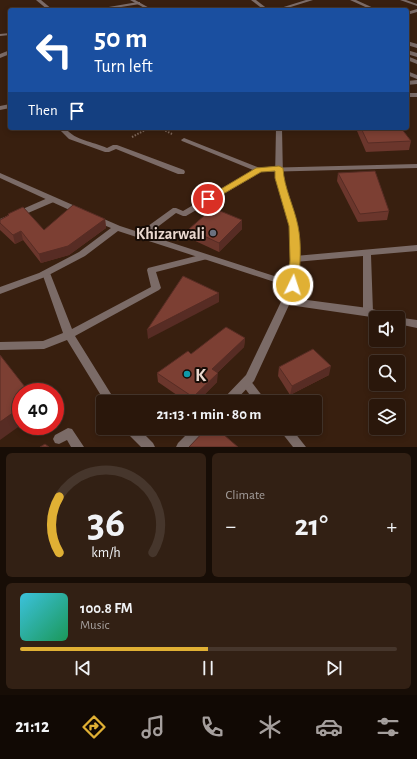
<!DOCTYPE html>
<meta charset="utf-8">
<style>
body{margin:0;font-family:"Alegreya Sans",sans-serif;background:#322014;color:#f1f3f6;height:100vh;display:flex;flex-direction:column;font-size:15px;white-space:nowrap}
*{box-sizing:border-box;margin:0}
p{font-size:13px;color:#a59f9d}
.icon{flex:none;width:22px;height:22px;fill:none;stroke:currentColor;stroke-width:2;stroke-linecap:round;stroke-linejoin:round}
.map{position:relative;height:447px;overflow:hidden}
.panel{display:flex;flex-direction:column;gap:6px;padding:6px;background:#170d06;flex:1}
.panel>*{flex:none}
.guide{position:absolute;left:8px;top:8px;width:401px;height:122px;border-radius:4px;box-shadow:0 2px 6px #0003,0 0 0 1px #46362c;background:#1a4fa0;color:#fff;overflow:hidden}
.fabs{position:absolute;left:369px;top:311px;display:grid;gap:8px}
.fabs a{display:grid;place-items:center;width:36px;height:36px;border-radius:4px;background:#2a170b;box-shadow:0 2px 6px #0003,0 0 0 1px #46362c;font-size:20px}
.speed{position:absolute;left:12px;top:383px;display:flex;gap:8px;font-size:20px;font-weight:700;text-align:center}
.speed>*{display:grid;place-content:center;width:52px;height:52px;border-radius:50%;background:#2a170b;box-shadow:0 2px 6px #0003,0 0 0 1px #46362c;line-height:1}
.speed .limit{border:6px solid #d22;background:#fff;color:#111}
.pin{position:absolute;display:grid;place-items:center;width:34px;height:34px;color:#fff;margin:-17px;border:2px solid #fff;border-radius:50%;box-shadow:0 1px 4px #0007}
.me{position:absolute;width:44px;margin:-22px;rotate:4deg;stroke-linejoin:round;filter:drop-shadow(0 0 3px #0008)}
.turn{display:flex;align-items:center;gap:14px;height:84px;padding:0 20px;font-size:18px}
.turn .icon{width:52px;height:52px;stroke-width:2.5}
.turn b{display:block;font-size:28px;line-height:34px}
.then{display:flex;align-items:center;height:38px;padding:0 20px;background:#0003;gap:8px;font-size:15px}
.big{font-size:30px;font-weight:700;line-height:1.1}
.panel .card{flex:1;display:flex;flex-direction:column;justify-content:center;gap:6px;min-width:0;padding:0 14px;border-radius:6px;background:#322014}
.panel .dial{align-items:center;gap:0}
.dial svg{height:104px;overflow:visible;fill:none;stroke:#46362c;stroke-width:7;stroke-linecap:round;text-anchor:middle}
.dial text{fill:#f1f3f6;stroke:none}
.song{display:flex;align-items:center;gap:12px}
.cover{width:48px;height:48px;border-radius:6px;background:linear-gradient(135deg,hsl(190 70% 55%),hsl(150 70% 35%))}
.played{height:4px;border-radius:2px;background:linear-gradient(90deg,#e0b034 50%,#46362c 50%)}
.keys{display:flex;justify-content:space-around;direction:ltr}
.heat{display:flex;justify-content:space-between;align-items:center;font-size:22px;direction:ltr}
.panel .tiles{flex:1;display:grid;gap:6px;grid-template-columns:1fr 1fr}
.card:last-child{grid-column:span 2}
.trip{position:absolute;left:96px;top:395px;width:226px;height:40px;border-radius:4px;background:#2a170b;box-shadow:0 2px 6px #0003,0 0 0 1px #46362c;font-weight:700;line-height:40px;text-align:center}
.menu{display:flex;height:64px;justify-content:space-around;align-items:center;background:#110904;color:#a59f9d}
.menu .icon{width:28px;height:28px}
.menu .active{color:#e0b034}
.menu b{font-size:18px;color:#f1f3f6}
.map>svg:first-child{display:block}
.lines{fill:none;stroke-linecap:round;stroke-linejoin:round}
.path{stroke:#7f685b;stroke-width:2;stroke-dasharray:1.5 1.5;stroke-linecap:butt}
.service{fill:#7b6b67;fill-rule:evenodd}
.minor{fill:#7b6b67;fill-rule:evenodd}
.tertiary{fill:#7b6b67;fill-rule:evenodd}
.wall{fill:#6b362c}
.shaded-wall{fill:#572c24}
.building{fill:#7c3f33;stroke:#572c24}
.route{fill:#e0b034;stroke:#927222}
.worship-dot{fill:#6b7280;stroke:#170c06;stroke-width:1.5}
.culture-dot{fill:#0f9aa8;stroke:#170c06;stroke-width:1.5}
.labels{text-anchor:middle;stroke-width:4;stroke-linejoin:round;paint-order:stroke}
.poi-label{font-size:16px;font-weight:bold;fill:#ead8cf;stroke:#170c06;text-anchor:end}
.near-poi-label{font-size:19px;font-weight:bold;fill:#ead8cf;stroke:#170c06;text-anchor:start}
</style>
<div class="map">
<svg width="417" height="447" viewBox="0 0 417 447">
<rect width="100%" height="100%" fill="#381f0f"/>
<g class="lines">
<g class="path">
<path d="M160,128l12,6"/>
<path d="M132,137l17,-9"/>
</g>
<g class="service">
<path d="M36,0h5l12,10h-5z"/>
<path d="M251,0h5l13,10h-5z"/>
<path d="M350,0h6l22,10h-6z"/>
<path d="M400,0h6l11,4v2z"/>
<path d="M138,2h2v2l-38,6h-11z"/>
<path d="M417,9v3l-10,3v-3z"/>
<path d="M10,33v2l-10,1v-2z"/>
<path d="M407,41l10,3v4l-10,-3z"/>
<path d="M10,50v4l-10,4v-4z"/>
<path d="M407,50l10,3v4l-10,-3z"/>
<path d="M407,56l10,4v4l-10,-4z"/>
<path d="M407,71l10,4v4l-10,-4z"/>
<path d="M417,80v4l-10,1v-4z"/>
<rect x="407" y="93" width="10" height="4"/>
<path d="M10,104v4l-10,2v-4z"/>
<path d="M58,128h7c11,13 27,13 42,20l6,-3h4l67,25 1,2 -1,2h-6l-62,-25 -7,3h-4l-36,-13z"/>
<path d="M184,138l76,30 157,-4v4l-156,4 -75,44h-3l-7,-3 -33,25h-6l-1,-2 1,-2 36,-26h3l7,3 70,-41 -71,-29 -1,-1z"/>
<path d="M50,197h3l4,2 -1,2 -56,24v-6z"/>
<path d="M417,245v6l-46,4 2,57 -2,3 -3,1 -3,-1 -2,-3v-56l-68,6 -3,-1 -1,-2 1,-2 3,-1z"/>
<path d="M204,254l4,3 -1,2 -51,13 5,16 -2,2 -84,46 41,66h-11l-38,-62 -23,9 -44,1v-8l43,-1 20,-8 -21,-60 1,-2h6l1,2 22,56 79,-42 -4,-17 1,-2z"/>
<path d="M246,379l4,1 17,22h-12l-14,-19 1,-3z"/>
<path d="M68,428l4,1 12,18h-13l-4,-7 -8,4 -4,-1 -2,-4 2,-4z"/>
<path d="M124,428h14l15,15 2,4h-14l-15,-15z"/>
<path d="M278,428h13l15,19h-13z"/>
</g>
<g class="minor">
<path d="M130,0h5l18,10h-5z"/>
<path d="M265,9h11l2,1h-15z"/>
<path d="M0,173l82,36 1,2 -4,2h-3l-76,-35z"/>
<path d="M97,216l23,10 176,57 1,2 -1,2h-6l-172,-56 -33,25 -40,21 -45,17v-7l39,-14 40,-21 32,-24 -17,-7 -1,-2z"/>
</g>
<g class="tertiary">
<path d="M306,0h7l-32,10h-7z"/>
<path d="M276,128h6l1,50 15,48 1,33 -2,26 -5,13 76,10 24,6 4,3 21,3v8l-19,-4v-6h-20l-89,-13 -35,76 -20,21h-12l1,-3 23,-24 43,-90 2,-26 -1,-33 -15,-48z"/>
<path d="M193,428h14l-2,4 -15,15h-14l2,-4z"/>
</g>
</g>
<g class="wall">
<path d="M358,128h43l10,13 -2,9 -43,2 -9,-21z"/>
<path d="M338,173l51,38 -2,9 -29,2 -21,-41z"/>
<path d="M8,214l36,16 61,-11 1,9 -37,27 -28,8 -18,-23 -8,4 -15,-14v-10l8,-5z"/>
<path d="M189,229h53l-23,23 -30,-14z"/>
<path d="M245,338l-1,9 -27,26v9l-20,20h-10l-29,-20 -1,-9 34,-19z"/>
<path d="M279,367l50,8 -39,20 -12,-19z"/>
</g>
<g class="shaded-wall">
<path d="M105,219l1,9 -37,27 -28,8 -2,-9z"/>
<path d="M242,220v9l-23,23v-9z"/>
<path d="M21,231l2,9 -8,4 -2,-9z"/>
<path d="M219,293v9l-71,37 -1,-9z"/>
<path d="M245,338l-1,9 -32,31v-9z"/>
<path d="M331,366l-2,9 -39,20 2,-9z"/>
<path d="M218,373l-1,9 -20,20h-4v-5z"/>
<path d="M21,407v18l-21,15v-18z"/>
</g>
<g class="building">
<path d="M361,128h40l10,13 -43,2z"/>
<path d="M375,171l14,40 -29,3 -22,-41z"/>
<path d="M73,205l32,14 -37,27 -29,8 -18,-23 -8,4 -13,-12v-3l9,-5 -1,-1 15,-7 21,23z"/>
<path d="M213,208l29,12 -23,23 -30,-14z"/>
<path d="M183,276l36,17 -72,37z"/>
<path d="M226,327l19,11 -33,31 6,4 -25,24 -36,-24 31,-22 3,3z"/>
<path d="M313,349l18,17 -39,20 -13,-19z"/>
<path d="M0,355l29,37h-8v15l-21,15z"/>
<path d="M207,428h9l22,19h-49z"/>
<path d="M45,444l4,3h-9z"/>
</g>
<path class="route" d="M279,166l4,2c1,20 11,38 15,58 4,19 2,40 0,59l-5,4 -5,-4 2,-25 -1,-34 -14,-48v-7l-14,1 -50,29 -3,1 -4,-3 52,-31z"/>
<circle class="worship-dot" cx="213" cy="233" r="4"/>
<circle class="culture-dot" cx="187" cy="374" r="4"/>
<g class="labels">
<g class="poi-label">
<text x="205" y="239">Khizarwali</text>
</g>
<g class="near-poi-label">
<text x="195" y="381">K</text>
</g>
</g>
</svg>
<div class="fabs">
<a><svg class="icon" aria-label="sound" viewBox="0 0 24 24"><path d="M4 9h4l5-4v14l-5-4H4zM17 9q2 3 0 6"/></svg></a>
<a><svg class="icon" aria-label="search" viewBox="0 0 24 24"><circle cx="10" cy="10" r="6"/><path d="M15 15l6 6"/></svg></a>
<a><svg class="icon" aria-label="layers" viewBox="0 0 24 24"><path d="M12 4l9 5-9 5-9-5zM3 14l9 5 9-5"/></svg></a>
</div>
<div class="speed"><div class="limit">40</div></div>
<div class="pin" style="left:208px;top:199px;background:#d93025"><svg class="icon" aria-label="arrive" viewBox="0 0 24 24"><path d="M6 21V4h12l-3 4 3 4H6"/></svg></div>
<svg class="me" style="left:293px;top:285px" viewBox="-20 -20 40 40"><circle r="17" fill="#e0b034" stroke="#fff" stroke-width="3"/><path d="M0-11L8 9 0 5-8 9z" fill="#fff"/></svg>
<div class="trip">21:13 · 1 min · 80 m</div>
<div class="guide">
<div class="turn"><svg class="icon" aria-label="left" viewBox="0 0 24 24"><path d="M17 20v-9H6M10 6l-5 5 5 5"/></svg><div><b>50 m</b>Turn left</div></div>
<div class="then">Then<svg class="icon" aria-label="arrive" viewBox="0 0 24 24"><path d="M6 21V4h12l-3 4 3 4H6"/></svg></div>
</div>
</div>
<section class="panel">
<div class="tiles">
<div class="card dial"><svg viewBox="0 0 100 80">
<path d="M14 69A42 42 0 1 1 86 69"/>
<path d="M14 69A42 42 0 0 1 14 26" stroke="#e0b034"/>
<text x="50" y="56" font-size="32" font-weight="700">36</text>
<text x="50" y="72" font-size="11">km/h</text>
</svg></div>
<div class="card"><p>Climate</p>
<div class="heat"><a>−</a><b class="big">21°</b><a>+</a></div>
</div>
<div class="card">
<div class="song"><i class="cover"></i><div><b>100.8 FM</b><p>Music</p></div></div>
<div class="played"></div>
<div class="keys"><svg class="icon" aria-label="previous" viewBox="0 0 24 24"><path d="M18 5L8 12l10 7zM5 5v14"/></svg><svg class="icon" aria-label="pause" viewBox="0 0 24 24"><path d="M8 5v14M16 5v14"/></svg><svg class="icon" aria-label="next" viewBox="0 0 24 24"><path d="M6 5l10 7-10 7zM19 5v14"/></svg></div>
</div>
</div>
</section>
<nav class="menu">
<b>21:12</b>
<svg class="icon active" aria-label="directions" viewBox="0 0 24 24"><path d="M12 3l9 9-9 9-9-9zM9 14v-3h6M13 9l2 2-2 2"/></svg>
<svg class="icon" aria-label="music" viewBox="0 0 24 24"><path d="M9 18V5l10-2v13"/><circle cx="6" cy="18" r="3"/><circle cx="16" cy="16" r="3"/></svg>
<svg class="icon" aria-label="phone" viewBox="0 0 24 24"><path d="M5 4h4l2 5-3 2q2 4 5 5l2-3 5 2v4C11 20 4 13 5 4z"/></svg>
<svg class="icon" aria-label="climate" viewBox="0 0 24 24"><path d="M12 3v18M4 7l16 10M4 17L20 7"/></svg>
<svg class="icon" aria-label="car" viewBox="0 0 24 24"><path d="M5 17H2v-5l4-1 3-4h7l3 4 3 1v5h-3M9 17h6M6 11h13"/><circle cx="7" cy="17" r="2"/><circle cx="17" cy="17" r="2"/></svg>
<svg class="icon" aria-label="filters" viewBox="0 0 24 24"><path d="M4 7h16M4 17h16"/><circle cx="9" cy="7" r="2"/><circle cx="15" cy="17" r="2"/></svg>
</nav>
